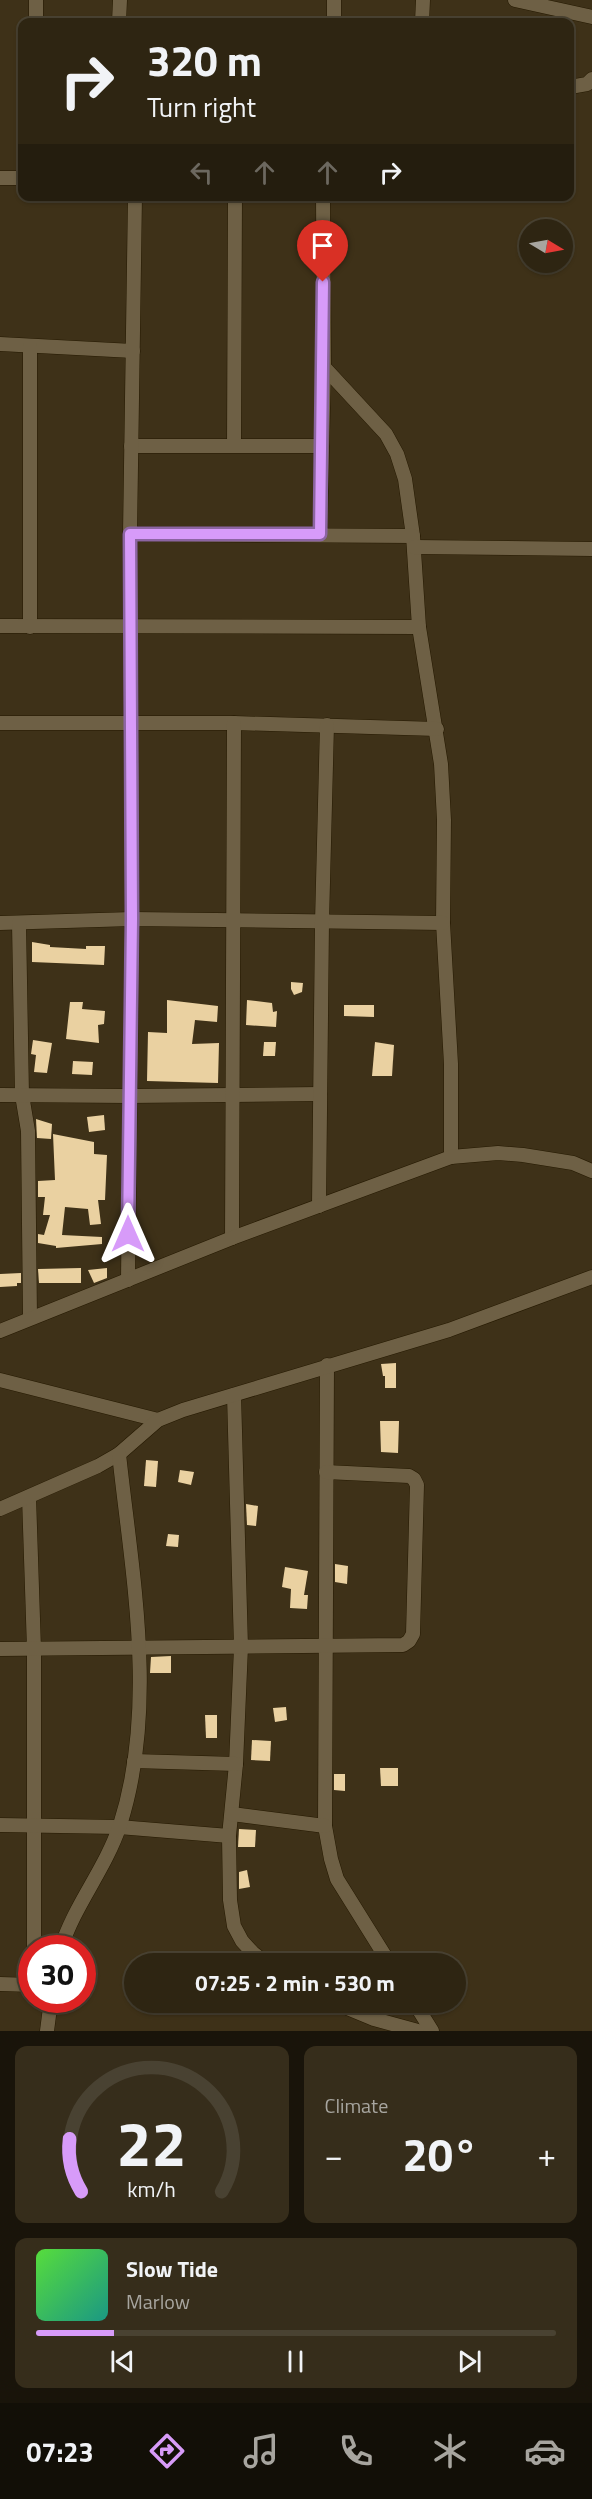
<!DOCTYPE html>
<meta charset="utf-8">
<style>
body{margin:0;font-family:"Titillium Web",sans-serif;background:#362d1b;color:#f1f3f6;height:100vh;display:flex;flex-direction:column;font-size:22px;white-space:nowrap}
*{box-sizing:border-box;margin:0}
p{font-size:20px;color:#a7a59f}
.icon{flex:none;width:33px;height:33px;fill:none;stroke:currentColor;stroke-width:2;stroke-linecap:round;stroke-linejoin:round}
.map{position:relative;height:2031px;overflow:hidden}
.details{display:flex;flex-direction:column;gap:15px;padding:15px;background:#19140a;flex:1}
.details>*{flex:none}
.banner{position:absolute;left:18px;top:18px;width:556px;height:183px;border-radius:12px;box-shadow:0 2px 4px #0004,0 0 0 2px #494232;background:#2e2512;color:#f1f3f6;overflow:hidden}
.needle{width:39px;rotate:100deg}
.fabs{position:absolute;left:519px;top:219px;display:grid;gap:12px}
.fabs a{display:grid;place-items:center;width:54px;height:54px;border-radius:50%;background:#2e2512;box-shadow:0 2px 4px #0004,0 0 0 2px #494232;font-size:30px}
.speed{position:absolute;left:18px;top:1935px;display:flex;gap:12px;font-size:30px;font-weight:700;text-align:center}
.speed>*{display:grid;place-content:center;width:78px;height:78px;border-radius:50%;background:#2e2512;box-shadow:0 2px 4px #0004,0 0 0 2px #494232;line-height:1}
.speed .limit{border:9px solid #d22;background:#fff;color:#111}
.pin{position:absolute;display:grid;place-items:center;width:51px;height:51px;color:#fff;margin:-62px -26px;border-radius:50% 50% 50% 0;rotate:-45deg;box-shadow:0 0 6px #0007}
.pin .icon{rotate:45deg}
.me{position:absolute;width:66px;margin:-33px;rotate:0deg;stroke-linejoin:round;filter:drop-shadow(0 0 4px #0008)}
.turn{display:flex;align-items:center;gap:21px;height:126px;padding:0 30px;font-size:27px}
.turn .icon{width:78px;height:78px;stroke-width:2.5}
.turn b{display:block;font-size:42px;line-height:51px}
.lanes{display:flex;align-items:center;height:57px;padding:0 30px;background:#0003;justify-content:center;gap:30px;direction:ltr}
.lanes .off{opacity:.35}
.big{font-size:45px;font-weight:700;line-height:1.1}
.details .widget{flex:1;display:flex;flex-direction:column;justify-content:center;gap:9px;min-width:0;padding:0 21px;border-radius:12px;background:#362d1b}
.details .dial{align-items:center;gap:0}
.dial svg{height:156px;overflow:visible;fill:none;stroke:#494232;stroke-width:7;stroke-linecap:round;text-anchor:middle}
.dial text{fill:#f1f3f6;stroke:none}
.song{display:flex;align-items:center;gap:18px}
.cover{width:72px;height:72px;border-radius:9px;background:linear-gradient(135deg,hsl(110 70% 55%),hsl(170 70% 35%))}
.played{height:6px;border-radius:3px;background:linear-gradient(90deg,#d79bf9 15%,#494232 15%)}
.keys{display:flex;justify-content:space-around;direction:ltr}
.heat{display:flex;justify-content:space-between;align-items:center;font-size:33px;direction:ltr}
.details .tiles{flex:1;display:grid;gap:15px;grid-template-columns:1fr 1fr}
.widget:last-child{grid-column:span 2}
.trip{position:absolute;left:124px;top:1953px;width:342px;height:60px;border-radius:30px;background:#2e2512;box-shadow:0 2px 4px #0004,0 0 0 2px #494232;font-weight:700;line-height:60px;text-align:center}
.tabs{display:flex;height:96px;justify-content:space-around;align-items:center;background:#120f07;color:#a7a59f}
.tabs .icon{width:42px;height:42px}
.tabs .on{color:#d79bf9}
.tabs b{font-size:27px;color:#f1f3f6}
.map>svg:first-child{display:block}
.building{fill:#ead1a1}
.lines{fill:none;stroke-linecap:round;stroke-linejoin:round}
.minor-casing{stroke:#251901;stroke-width:15}
.minor{stroke:#6e6045;stroke-width:14}
.route-casing{stroke:#8c65a2;stroke-width:15}
.route{stroke:#d79bf9;stroke-width:10}
</style>
<div class="map">
<svg width="592" height="2031" viewBox="0 0 592 2031">
<rect width="100%" height="100%" fill="#3e3118"/>
<g class="building">
<path d="M32,942l18,3v2l36,2v-3h19l-1,19 -72,-3z"/>
<path d="M291,982l12,1 -1,9 -8,3 -3,-6z"/>
<path d="M167,1000l51,6 -1,16 -22,-2 -3,24 27,-1 -1,40 -71,-2 1,-49 19,1z"/>
<path d="M247,1000l25,3 1,9 4,-1 -1,16 -30,-2z"/>
<path d="M70,1002h13l-1,7 23,2 -1,13 -6,1 1,18 -33,-4z"/>
<path d="M344,1005h30v12l-30,-1z"/>
<path d="M33,1040l19,3 -5,30 -13,-1 2,-17 -5,-1z"/>
<path d="M264,1042h12l-1,14h-12z"/>
<path d="M375,1042l19,3 -2,31h-20z"/>
<path d="M73,1061l20,1 -1,13 -20,-1z"/>
<path d="M104,1115l1,15 -16,2 -2,-15z"/>
<path d="M36,1119l16,5 -1,15 -14,-1z"/>
<path d="M53,1134l41,8v12l13,1 -2,45h-7l3,24 -11,1 -2,-16 -23,-2 -3,28 40,2v7l-46,4v-2l-18,-3v-9l6,1 6,-20h-7l2,-18h-7v-16l17,-1z"/>
<path d="M81,1268v15h-42l-1,-14z"/>
<path d="M107,1268v10l-13,5 -6,-13z"/>
<path d="M21,1273v10h-4v3l-17,1v-13z"/>
<path d="M396,1363v25h-11v-12h-2l-2,-12z"/>
<path d="M380,1421h19l-1,32 -17,-1z"/>
<path d="M146,1460l12,1 -2,26 -12,-1z"/>
<path d="M180,1470l14,2 -3,13 -13,-3z"/>
<path d="M246,1504l12,2 -2,20 -9,-1z"/>
<path d="M168,1534l11,1 -1,12 -12,-1z"/>
<path d="M335,1564l13,2 -1,18 -12,-2z"/>
<path d="M285,1567l23,4 -4,24h4l-1,14 -17,-1 1,-19 -9,-2z"/>
<path d="M171,1656v17h-21l1,-16z"/>
<path d="M286,1707l1,13 -12,2 -2,-14z"/>
<path d="M205,1715h12v23h-11z"/>
<path d="M252,1740l19,1 -1,20 -19,-1z"/>
<path d="M380,1768h18v18h-17z"/>
<path d="M334,1774h11v17l-11,-1z"/>
<path d="M239,1829l17,1 -1,17h-17z"/>
<path d="M247,1870l3,17 -11,2v-17z"/>
</g>
<g class="lines">
<defs>
<g id="minor">
<path d="M515,0l77,17"/>
<path d="M36,22v-22"/>
<path d="M119,22l1,-22"/>
<path d="M334,22v-22"/>
<path d="M422,22l1,-22"/>
<path d="M570,87l17,-3 5,-5"/>
<path d="M0,178h22"/>
<path d="M0,344l133,7"/>
<path d="M30,346v281"/>
<path d="M324,367l62,67 11,20 8,25 8,57 6,91 22,137 3,56 -1,103 8,141v93"/>
<path d="M234,445l1,-249"/>
<path d="M131,446h191"/>
<path d="M130,534l283,2"/>
<path d="M320,534l4,-167 -1,-171"/>
<path d="M414,547l178,2"/>
<path d="M0,626l419,1"/>
<path d="M0,723h234l203,6"/>
<path d="M0,923l132,-4 311,4"/>
<path d="M19,923l3,172 6,36 2,186"/>
<path d="M0,1095l129,1 191,-2"/>
<path d="M319,1206l3,-284 5,-197"/>
<path d="M232,1238l2,-515"/>
<path d="M128,1280l4,-361 -2,-385 5,-338"/>
<path d="M0,1331l232,-93 219,-81 47,-4 25,2 50,8 19,8"/>
<path d="M327,1365l-2,461 6,33 6,20 53,85"/>
<path d="M0,1380l158,40"/>
<path d="M234,1395l7,252 -5,117 -7,72 1,64 4,26 8,15 11,12 14,11"/>
<path d="M29,1497l5,152v299"/>
<path d="M0,1509l98,-43 21,-12 39,-34 25,-10 266,-80 143,-53"/>
<path d="M0,1649l403,-4 6,-4 4,-7 4,-149 -3,-6 -5,-3 -83,-4"/>
<path d="M134,1761l102,3"/>
<path d="M232,1814l93,12"/>
<path d="M0,1825l119,2 110,9"/>
<path d="M61,1948c14,-44 44,-78 59,-123 38,-119 12,-250 -1,-371"/>
<path d="M0,1984l32,1"/>
<path d="M333,2002l41,17 44,12"/>
<path d="M414,2002l18,29"/>
<path d="M47,2031l4,-31"/>
</g>
</defs>
<use href="#minor" class="minor-casing"/>
<use href="#minor" class="minor"/>
</g>
<g class="lines">
<defs>
<path id="route" d="M128,1234l4,-315 -2,-385h190l3,-252"/>
</defs>
<use href="#route" class="route-casing"/>
<use href="#route" class="route"/>
</g>
</svg>
<div class="fabs">
<a><svg class="needle" viewBox="-14 -14 28 28"><path d="M0-13l5 13h-10z" fill="#e53935"/><path d="M0 13l5-13h-10z" fill="#a7a59f"/></svg></a>
</div>
<div class="speed"><div class="limit">30</div></div>
<div class="pin" style="left:323px;top:282px;background:#d93025"><svg class="icon" aria-label="arrive" viewBox="0 0 24 24"><path d="M6 21V4h12l-3 4 3 4H6"/></svg></div>
<svg class="me" style="left:128px;top:1234px" viewBox="-20 -20 40 40"><path d="M0-17L14 15 0 8-14 15z" fill="#d79bf9" stroke="#fff" stroke-width="4"/></svg>
<div class="trip">07:25 · 2 min · 530 m</div>
<div class="banner">
<div class="turn"><svg class="icon" aria-label="right" viewBox="0 0 24 24"><path d="M7 20v-9h11M14 6l5 5-5 5"/></svg><div><b>320 m</b>Turn right</div></div>
<div class="lanes"><svg class="icon off" aria-label="left" viewBox="0 0 24 24"><path d="M17 20v-9H6M10 6l-5 5 5 5"/></svg><svg class="icon off" aria-label="ahead" viewBox="0 0 24 24"><path d="M12 20V5M6 11l6-6 6 6"/></svg><svg class="icon off" aria-label="ahead" viewBox="0 0 24 24"><path d="M12 20V5M6 11l6-6 6 6"/></svg><svg class="icon" aria-label="right" viewBox="0 0 24 24"><path d="M7 20v-9h11M14 6l5 5-5 5"/></svg></div>
</div>
</div>
<section class="details">
<div class="tiles">
<div class="widget dial"><svg viewBox="0 0 100 80">
<path d="M14 69A42 42 0 1 1 86 69"/>
<path d="M14 69A42 42 0 0 1 8 42" stroke="#d79bf9"/>
<text x="50" y="56" font-size="32" font-weight="700">22</text>
<text x="50" y="72" font-size="11">km/h</text>
</svg></div>
<div class="widget"><p>Climate</p>
<div class="heat"><a>−</a><b class="big">20°</b><a>+</a></div>
</div>
<div class="widget">
<div class="song"><i class="cover"></i><div><b>Slow Tide</b><p>Marlow</p></div></div>
<div class="played"></div>
<div class="keys"><svg class="icon" aria-label="previous" viewBox="0 0 24 24"><path d="M18 5L8 12l10 7zM5 5v14"/></svg><svg class="icon" aria-label="pause" viewBox="0 0 24 24"><path d="M8 5v14M16 5v14"/></svg><svg class="icon" aria-label="next" viewBox="0 0 24 24"><path d="M6 5l10 7-10 7zM19 5v14"/></svg></div>
</div>
</div>
</section>
<nav class="tabs">
<b>07:23</b>
<svg class="icon on" aria-label="directions" viewBox="0 0 24 24"><path d="M12 3l9 9-9 9-9-9zM9 14v-3h6M13 9l2 2-2 2"/></svg>
<svg class="icon" aria-label="music" viewBox="0 0 24 24"><path d="M9 18V5l10-2v13"/><circle cx="6" cy="18" r="3"/><circle cx="16" cy="16" r="3"/></svg>
<svg class="icon" aria-label="phone" viewBox="0 0 24 24"><path d="M5 4h4l2 5-3 2q2 4 5 5l2-3 5 2v4C11 20 4 13 5 4z"/></svg>
<svg class="icon" aria-label="climate" viewBox="0 0 24 24"><path d="M12 3v18M4 7l16 10M4 17L20 7"/></svg>
<svg class="icon" aria-label="car" viewBox="0 0 24 24"><path d="M5 17H2v-5l4-1 3-4h7l3 4 3 1v5h-3M9 17h6M6 11h13"/><circle cx="7" cy="17" r="2"/><circle cx="17" cy="17" r="2"/></svg>
</nav>
